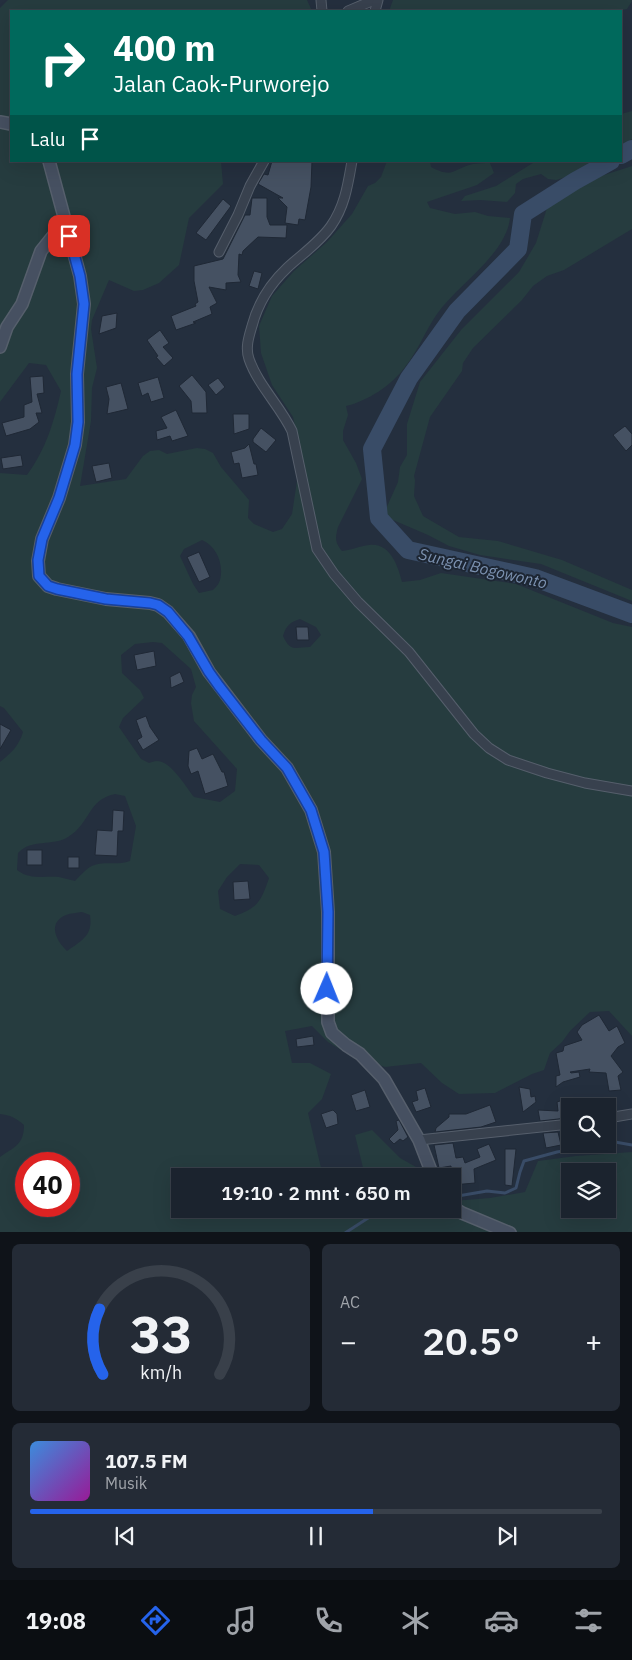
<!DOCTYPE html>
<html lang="id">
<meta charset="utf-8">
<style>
body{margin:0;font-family:"IBM Plex Sans",sans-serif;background:#242b36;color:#f1f3f6;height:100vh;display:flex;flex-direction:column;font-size:19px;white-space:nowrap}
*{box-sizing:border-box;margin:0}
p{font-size:16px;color:#a0a4aa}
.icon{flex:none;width:28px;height:28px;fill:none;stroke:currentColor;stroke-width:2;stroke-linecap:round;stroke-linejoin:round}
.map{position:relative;height:1232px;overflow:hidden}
.panel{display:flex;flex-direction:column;gap:12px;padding:12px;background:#0f1319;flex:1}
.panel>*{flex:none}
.top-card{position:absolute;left:10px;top:10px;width:612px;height:152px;border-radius:0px;box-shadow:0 5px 20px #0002,0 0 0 1px #39404a;background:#00695c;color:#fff;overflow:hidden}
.controls{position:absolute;left:561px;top:1098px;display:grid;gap:10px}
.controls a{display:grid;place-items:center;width:55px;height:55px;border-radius:0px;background:#1b232e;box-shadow:0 5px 20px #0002,0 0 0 1px #39404a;font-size:25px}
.speed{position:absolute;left:15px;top:1152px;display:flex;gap:10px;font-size:25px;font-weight:700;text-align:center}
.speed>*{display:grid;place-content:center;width:65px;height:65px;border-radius:50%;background:#1b232e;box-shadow:0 5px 20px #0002,0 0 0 1px #39404a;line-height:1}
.speed .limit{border:8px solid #d22;background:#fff;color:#111}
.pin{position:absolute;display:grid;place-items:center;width:42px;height:42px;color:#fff;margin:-21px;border-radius:10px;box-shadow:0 2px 8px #0006}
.me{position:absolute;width:55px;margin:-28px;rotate:1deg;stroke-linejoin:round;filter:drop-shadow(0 0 4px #0008)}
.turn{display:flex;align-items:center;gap:18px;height:105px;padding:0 20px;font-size:22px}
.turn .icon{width:65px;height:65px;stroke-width:2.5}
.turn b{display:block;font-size:35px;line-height:42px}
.then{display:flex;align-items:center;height:48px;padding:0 20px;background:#0003;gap:10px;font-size:19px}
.big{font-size:38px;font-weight:600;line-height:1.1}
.panel .widget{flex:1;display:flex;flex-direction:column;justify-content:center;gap:8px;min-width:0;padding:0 18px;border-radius:8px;background:#242b36}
.panel .dial{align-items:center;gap:0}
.dial svg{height:130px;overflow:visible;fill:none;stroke:#39404a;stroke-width:7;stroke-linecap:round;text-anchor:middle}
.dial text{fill:#f1f3f6;stroke:none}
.song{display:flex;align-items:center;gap:15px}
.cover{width:60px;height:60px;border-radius:8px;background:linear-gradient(135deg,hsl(210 70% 55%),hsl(300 70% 35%))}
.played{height:5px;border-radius:2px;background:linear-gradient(90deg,#2563eb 60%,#39404a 60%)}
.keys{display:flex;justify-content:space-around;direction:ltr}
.heat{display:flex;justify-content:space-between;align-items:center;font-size:28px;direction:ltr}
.panel .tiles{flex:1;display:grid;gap:12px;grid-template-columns:1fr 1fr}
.widget:last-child{grid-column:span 2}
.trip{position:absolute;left:171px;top:1168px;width:290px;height:50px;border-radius:0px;background:#1b232e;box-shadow:0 5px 20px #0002,0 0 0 1px #39404a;font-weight:600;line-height:50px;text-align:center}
.tab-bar{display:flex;height:80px;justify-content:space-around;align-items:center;background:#0b0e12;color:#a0a4aa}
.tab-bar .icon{width:35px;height:35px}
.tab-bar .active{color:#2563eb}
.tab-bar b{font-size:22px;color:#f1f3f6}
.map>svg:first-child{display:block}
.green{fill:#263c3f;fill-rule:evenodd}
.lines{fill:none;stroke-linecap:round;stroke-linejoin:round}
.stream{stroke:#394c67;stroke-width:3}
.river{stroke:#394c67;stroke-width:18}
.building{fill:#455162;stroke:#1f2835}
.street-casing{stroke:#565f6c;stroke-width:11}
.secondary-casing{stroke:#565f6c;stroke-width:14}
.street{stroke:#38414e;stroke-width:9}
.secondary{stroke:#465061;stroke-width:11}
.route-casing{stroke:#184099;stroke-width:12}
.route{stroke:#2563eb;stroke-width:9}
.labels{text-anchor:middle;stroke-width:4;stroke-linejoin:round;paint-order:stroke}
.water-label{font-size:16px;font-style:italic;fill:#7c92b1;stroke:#1d2633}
</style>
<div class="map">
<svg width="632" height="1233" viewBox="0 0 632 1233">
<rect width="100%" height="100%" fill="#242f3e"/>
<g class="green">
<path d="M8,0h299l5,11h-301v150h210l2,23 -34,34 -10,47 -20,18 -16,7 -9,1 -25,-11 -17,40 -1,9 6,39 -5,20 -1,33 -11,65 46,-7 17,-23 7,-5 9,-1 8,4 30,-6 8,1 8,4 8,14 28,33 -1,18 6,6 19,8 9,-3 10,-15 9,-60 -8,-37 -21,-32 -11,-32 -2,-27 13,-30 22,-25 33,-29 25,-28 16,-28 7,-3 6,-6 6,-16h43l1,6c23,12 21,2 42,-3 6,-1 12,-1 17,-1l4,10 -17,12 -50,17 3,6 25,6 20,-2 13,4 22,2c-4,37 -53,67 -73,96 -12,17 -19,37 -32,53 -13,18 -37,34 -59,39l2,9 -5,16v9l13,23 6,16 -24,48c-3,11 -3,16 4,24 10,-1 18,-5 27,-6 21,-3 29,21 33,37l18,-2 21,-7 75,11 97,39 19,4v409l-23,-25 -19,1 -20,19 -8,11 -12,11 -6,17 -12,4 -37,19 -36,1 -17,-11 -21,-20 -36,4 -37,-13 -20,-12 -16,-16 -27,5 7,32h18l21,11 -9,25 -14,14 15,63h-143v33h155l5,9 31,-9h81l1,-8 37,-3 35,-6 13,-31 38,-5 56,-4v80h-632v-75c14,-10 24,-12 24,-32 -8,-7 -14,-10 -24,-11v-352c11,-9 19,-16 23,-30l-19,-24 -4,-2v-233l27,2c19,-26 27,-53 34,-84l-15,-26 -17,-2 -29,39v-394zM202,540c15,6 22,25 18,40 -1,4 -4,7 -7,10l-14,3 -6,-9 -13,-28 4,-7zM300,619l16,8 5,8 -11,12c-15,0 -19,6 -27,-11 3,-10 7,-14 17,-17zM153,642l9,1 29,26 5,18 -4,8 -1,8 3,18 43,48 -2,22 -15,11 -26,-5c-8,-10 -23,-36 -37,-36 -3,0 -5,1 -8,2l-8,-4 -22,-32 4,-9 21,-20 -4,-8 -18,-17 -1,-18 14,-11zM115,794l10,2 11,30 -6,35c-13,5 -28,-1 -40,6 -5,3 -11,10 -15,14 -5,-1 -11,-3 -16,-4 -15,-1 -29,3 -42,-7l1,-17c14,-15 34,-6 50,-16 23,-14 19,-37 47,-43zM240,864l19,1 10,13c-8,23 -10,29 -34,38l-15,-7 -2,-18 9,-14zM82,912l8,3c3,20 -7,25 -23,36 -11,-10 -20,-28 -1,-36 5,-2 11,-2 16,-3zM26,1164h43v42h-43zM570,1171h38v38h-38z"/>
<path d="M393,0h238l1,1 -5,8c-21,4 -45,3 -66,2 -16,0 -32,-4 -47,0h-125z"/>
<path d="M632,111v28l-11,7v-32z"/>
<path d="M536,161h65l-15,10 -30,9 -8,-1 -7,-5 -18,5 -7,5 -1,9 -8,9 -27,-2 -19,1 4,-5 31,-10z"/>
<path d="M632,166v63l-68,41 -17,6 -14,10 -11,14 -49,48 -10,15 -1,8 -32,46 -16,59 1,4 -1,16 9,20 36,21 39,4 64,19 70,30v11l-91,-37 -61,-9 -31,-9 -21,-11 -35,-15 -6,-5 -2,-4 13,-29 2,-15 7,-12v-31l13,-42 41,-52 58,-58 17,-29 11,-35 24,-18 21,-11z"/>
<path d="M372,1130l28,28 16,9 3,9h-54l-10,-41z"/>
</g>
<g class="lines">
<g class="stream">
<path d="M608,1143l7,-1 17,3"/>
<path d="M452,1197l35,-6 18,2 11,-5 4,-16 4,-11 33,-9 48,-8"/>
<path d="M345,1233l37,-24"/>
</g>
<g class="river">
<path d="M621,155l11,-6"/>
<path d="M611,161l-36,20 -52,33 -5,35 -61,62 -48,67 -37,71 7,69 29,32 127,28 97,36"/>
</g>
</g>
<g class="building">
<path d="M272,161h40l-1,26 -6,33 -6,-1 -1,6 -13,-2 2,-16 -9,-9h5l-25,-14 6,-10 4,1z"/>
<path d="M252,198h15v19l3,8h17l-1,13 -28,-1 -15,14 -1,4 -3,-1 -1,21 3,7 -15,1v7l-17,-3 8,16 -7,4 2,7 -19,8 3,1 -20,7 -5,-14 25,-10 -1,-2 3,-2 -4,-21v-15l29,-7 22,-44h5z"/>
<path d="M223,199l8,7 -25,34 -10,-7z"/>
<path d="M254,271l8,2 -4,16 -9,-3z"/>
<path d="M117,313l-1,15 -17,6 3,-18z"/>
<path d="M160,330l9,13 -6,4 10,11 -9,8 -8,-9 2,-1 -11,-16z"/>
<path d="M192,375l14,17 1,21h-15l-1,-12 -12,-15z"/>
<path d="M43,376l1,17 -7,1 5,19h-6l3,9 -9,7 -24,7 -4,-13 22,-6v-12l8,-3 -2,-25z"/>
<path d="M158,377l6,21 -13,4 -3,-9 -6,3 -4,-13z"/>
<path d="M218,378l7,9 -9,8 -8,-10z"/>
<path d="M121,383l7,26 -21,5 2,-15 -3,-12z"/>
<path d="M176,410l12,26 -16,5 -2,-5 -13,4 -1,-9 11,-3 -6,-11z"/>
<path d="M233,414h16v15l-15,5z"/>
<path d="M625,426l7,8v11l-6,6 -13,-16z"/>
<path d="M261,428l15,12 -10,12 -13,-10v-3z"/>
<path d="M249,444l5,20h2l2,11 -16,3 -3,-15 -5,1 -3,-12 14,-4z"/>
<path d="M21,455l2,11 -20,3 -2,-11z"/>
<path d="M109,463l3,15 -16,4 -4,-16z"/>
<path d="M199,552l11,25 -11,5 -12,-25z"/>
<path d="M296,627h12l1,13h-12z"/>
<path d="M154,651l2,15 -19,4 -3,-15z"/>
<path d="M180,672l4,10 -13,6 -1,-11z"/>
<path d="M146,716l4,11 9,13 -16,10 -6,-10 5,-3 -6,-17z"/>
<path d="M0,724l11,6 -11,19z"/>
<path d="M197,748l5,11 11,-5 9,18h2l4,14 -23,8 -7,-23 -7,3 -3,-8 1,-15z"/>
<path d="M113,810l11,1 -1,20h-5l-1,25 -22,-1 2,-25 15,1z"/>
<rect x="27" y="850" width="15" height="15"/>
<rect x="68" y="857" width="11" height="11"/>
<path d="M248,881l2,18 -16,1 -1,-18z"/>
<path d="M599,1015l10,16 8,-5 8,17 -7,4 -7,9 12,16 -5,4 3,14 -12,1 -3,-18 -17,-1 1,-3 -20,3 1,1 8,-1 1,5 -17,5 -7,5v-11l4,-1 -4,-22 7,-2 1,-5 18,-6 -5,-8 5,-7z"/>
<path d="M313,1036l1,9 -17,2 -1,-8z"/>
<path d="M519,1087l11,2 1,8 4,-1 1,6 -13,10z"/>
<path d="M425,1088l6,19 -15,5 -4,-10 6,-2 -2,-9z"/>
<path d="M365,1090l5,17 -14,4 -5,-16z"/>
<path d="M563,1100l4,18 -27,3 -2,-11 20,1 -1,-9z"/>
<path d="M490,1105l6,17 -15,5 -46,5 1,-4 13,-11v-3h17z"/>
<path d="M333,1110l4,4 1,10 -12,4 -5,-14z"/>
<path d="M399,1120l9,17 -5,4 -3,-2 -6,5 -5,-5 9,-9 -2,-9z"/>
<path d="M558,1132l3,13 -15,3 -3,-15z"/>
<path d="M453,1143l3,15 7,-1 2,6 15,-6 -3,-8 12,-5 7,16 -22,9 1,14 -23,2 -1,-19 -12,2 -5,-23z"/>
<path d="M505,1149h11l-4,37 -7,-1z"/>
</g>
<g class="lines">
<defs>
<g id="street">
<path d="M321,0l1,11"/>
<path d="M348,11l26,-11"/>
<path d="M375,11l3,-11"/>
<path d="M352,161c-4,23 -7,45 -21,65 -12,17 -29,28 -44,42 -17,16 -29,35 -35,58 -3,10 -7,22 -3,33 9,26 31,47 43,72l25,118 17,25 24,28 51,50 65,82 15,14 19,12 39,13 38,10 47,8"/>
<path d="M219,252l19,-37 12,-29 14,-25"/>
<path d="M608,1118l24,-4"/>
<path d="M419,1140l151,-16"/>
</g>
<g id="secondary">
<path d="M0,122l11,2"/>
<path d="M49,161l31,115 4,28 -7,70 1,48 -3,23 -16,53 -17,41 -4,22 1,15 9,10 9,3 49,10 44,4 8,2 10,7 21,24 20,36 52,68 26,28 24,42 13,42 4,60v110l4,11 14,12 14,9 24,25 35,61 14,36"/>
<path d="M0,347l7,-20 15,-23 19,-53 24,-30"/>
<path d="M452,1207l10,6 48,20"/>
</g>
</defs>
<use href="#street" class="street-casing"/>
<use href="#secondary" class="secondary-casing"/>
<use href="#street" class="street"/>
<use href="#secondary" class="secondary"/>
</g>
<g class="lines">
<defs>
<path id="route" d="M69,236l11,40 4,28 -7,70 1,48 -3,23 -16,53 -17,41 -4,21 1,16 9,10 9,3 49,10 44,4 8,2 10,7 20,24 21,36 10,14 42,54 26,28 24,42 13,42 4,60 -1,77"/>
</defs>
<use href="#route" class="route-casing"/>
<use href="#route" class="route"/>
</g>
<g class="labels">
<g class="water-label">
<text transform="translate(483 568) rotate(13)" y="6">Sungai Bogowonto</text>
</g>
</g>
</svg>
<div class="controls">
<a><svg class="icon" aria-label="search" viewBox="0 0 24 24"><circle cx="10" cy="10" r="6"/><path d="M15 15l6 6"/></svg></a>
<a><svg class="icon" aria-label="layers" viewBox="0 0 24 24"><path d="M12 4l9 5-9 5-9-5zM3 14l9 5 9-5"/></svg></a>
</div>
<div class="speed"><div class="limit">40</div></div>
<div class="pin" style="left:69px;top:236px;background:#d93025"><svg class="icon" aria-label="arrive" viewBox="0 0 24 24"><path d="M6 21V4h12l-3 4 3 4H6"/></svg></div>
<svg class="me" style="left:327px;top:989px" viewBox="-20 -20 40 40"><circle r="19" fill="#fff"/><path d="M0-13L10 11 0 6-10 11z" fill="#2563eb"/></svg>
<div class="trip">19:10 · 2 mnt · 650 m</div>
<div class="top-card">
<div class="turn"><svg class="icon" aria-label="right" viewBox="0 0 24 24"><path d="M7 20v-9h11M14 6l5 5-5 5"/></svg><div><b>400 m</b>Jalan Caok-Purworejo</div></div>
<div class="then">Lalu<svg class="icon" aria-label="arrive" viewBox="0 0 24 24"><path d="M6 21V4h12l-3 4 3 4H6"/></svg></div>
</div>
</div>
<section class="panel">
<div class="tiles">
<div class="widget dial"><svg viewBox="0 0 100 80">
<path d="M14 69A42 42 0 1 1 86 69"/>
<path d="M14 69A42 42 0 0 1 12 29" stroke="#2563eb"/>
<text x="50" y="56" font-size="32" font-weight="700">33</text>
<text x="50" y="72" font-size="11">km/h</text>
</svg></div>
<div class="widget"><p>AC</p>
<div class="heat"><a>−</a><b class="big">20.5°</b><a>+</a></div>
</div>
<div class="widget">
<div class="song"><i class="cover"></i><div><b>107.5 FM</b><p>Musik</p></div></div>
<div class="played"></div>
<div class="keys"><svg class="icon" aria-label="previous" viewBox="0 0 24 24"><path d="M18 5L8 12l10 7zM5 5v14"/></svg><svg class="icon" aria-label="pause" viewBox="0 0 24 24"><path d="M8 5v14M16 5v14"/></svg><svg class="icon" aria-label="next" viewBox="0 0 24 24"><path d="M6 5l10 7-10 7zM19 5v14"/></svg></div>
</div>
</div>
</section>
<nav class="tab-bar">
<b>19:08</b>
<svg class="icon active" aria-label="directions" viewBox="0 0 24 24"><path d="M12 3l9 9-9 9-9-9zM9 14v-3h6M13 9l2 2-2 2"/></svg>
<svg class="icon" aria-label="music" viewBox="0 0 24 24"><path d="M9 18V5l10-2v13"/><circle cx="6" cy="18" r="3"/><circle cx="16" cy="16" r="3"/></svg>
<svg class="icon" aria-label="phone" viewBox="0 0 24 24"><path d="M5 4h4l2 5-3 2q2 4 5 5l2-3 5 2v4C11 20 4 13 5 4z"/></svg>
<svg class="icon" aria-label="climate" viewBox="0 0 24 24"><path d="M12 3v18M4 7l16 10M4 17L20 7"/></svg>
<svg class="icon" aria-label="car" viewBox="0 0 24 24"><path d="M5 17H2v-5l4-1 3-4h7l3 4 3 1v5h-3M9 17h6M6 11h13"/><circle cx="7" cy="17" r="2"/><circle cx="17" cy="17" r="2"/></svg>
<svg class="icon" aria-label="filters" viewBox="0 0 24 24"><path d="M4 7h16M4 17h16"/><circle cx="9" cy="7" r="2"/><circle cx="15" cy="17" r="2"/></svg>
</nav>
